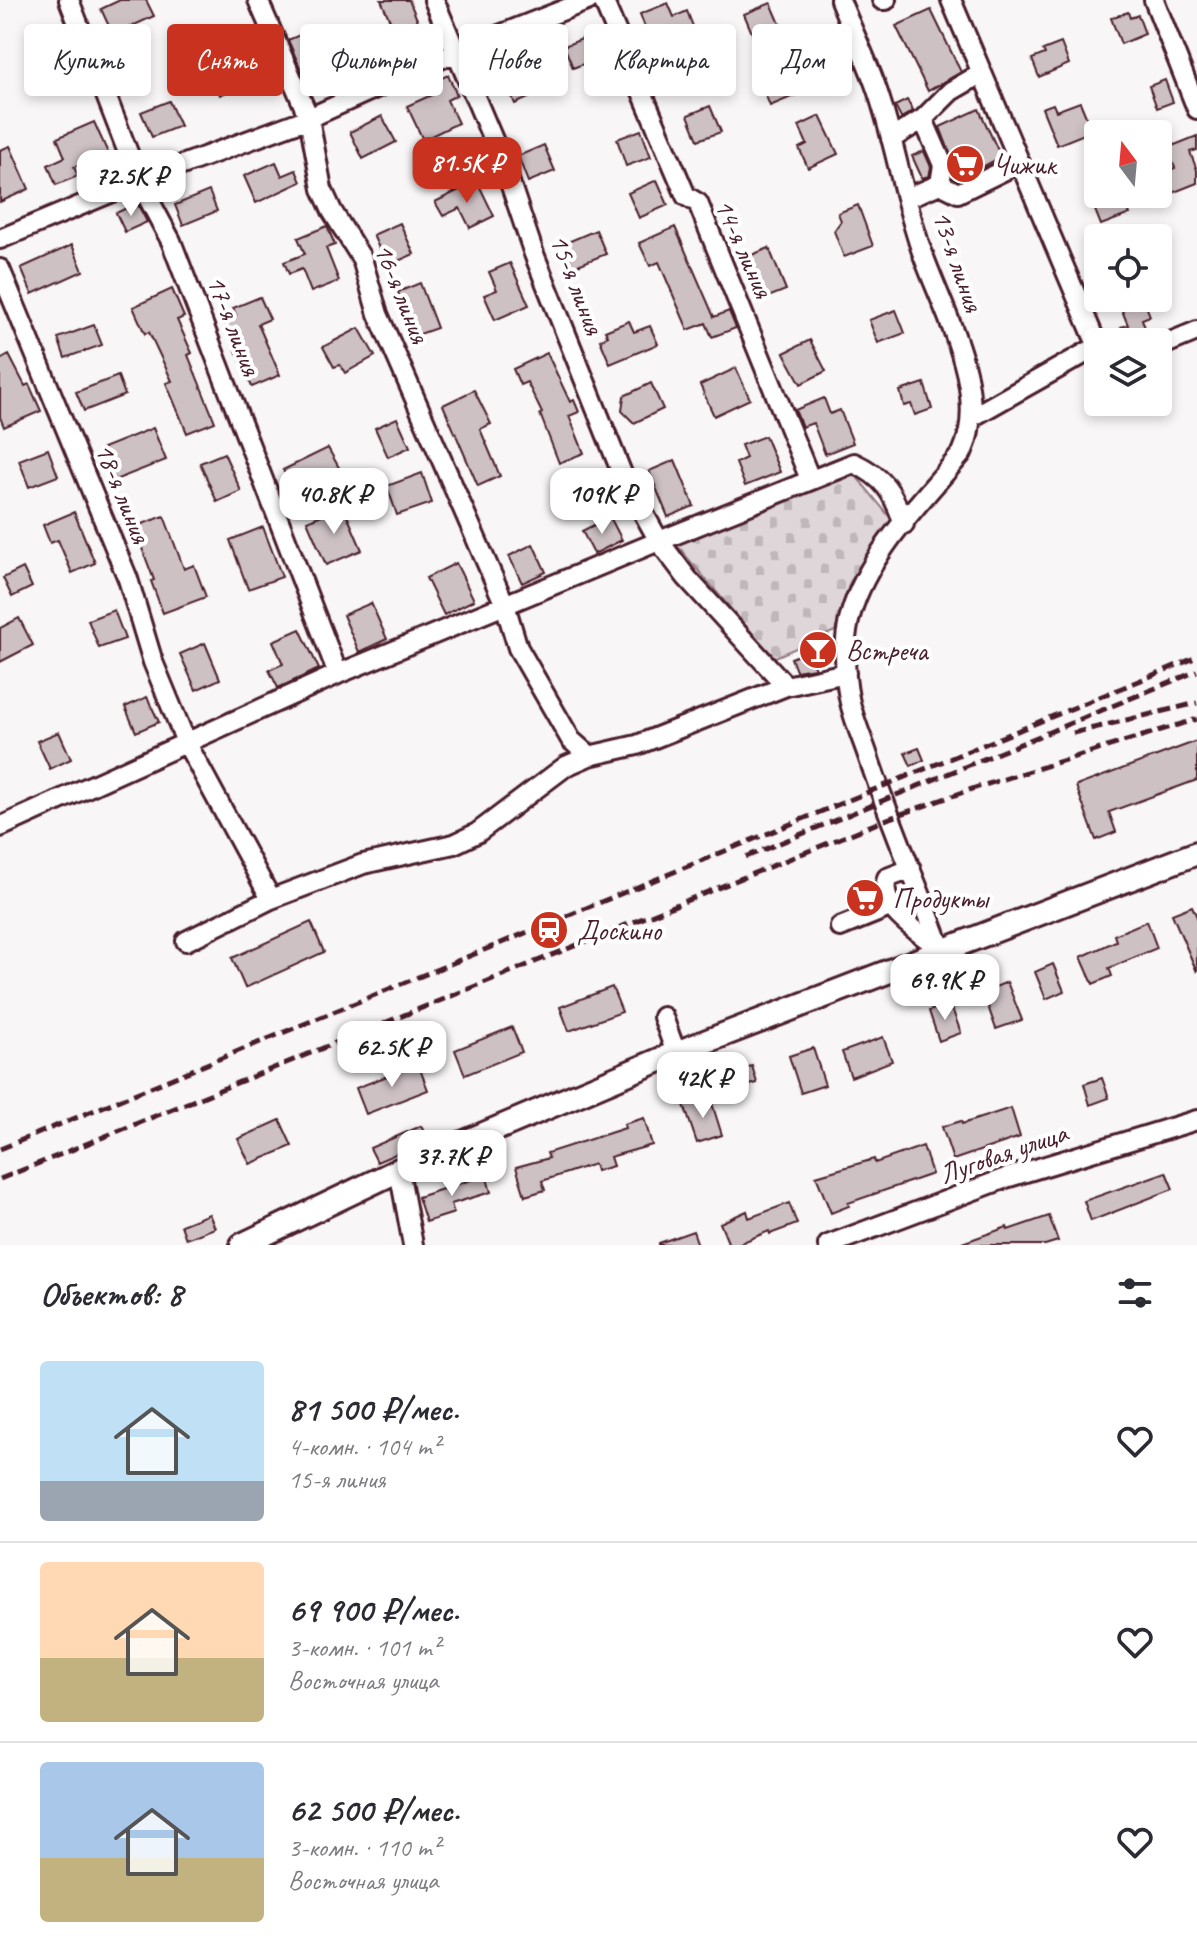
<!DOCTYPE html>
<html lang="ru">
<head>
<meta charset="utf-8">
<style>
  body { margin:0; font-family:Caveat,sans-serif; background:#f7f7f7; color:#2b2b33; height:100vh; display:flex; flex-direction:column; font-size:30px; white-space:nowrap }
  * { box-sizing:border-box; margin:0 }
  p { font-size:26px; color:#7c7c81 }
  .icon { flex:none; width:44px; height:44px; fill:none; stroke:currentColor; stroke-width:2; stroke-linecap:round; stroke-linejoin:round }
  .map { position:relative; height:1245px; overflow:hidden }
  .drawer { display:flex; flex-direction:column; background:#fff; flex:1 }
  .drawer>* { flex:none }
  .guide { position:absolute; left:24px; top:24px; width:1150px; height:72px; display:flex; gap:16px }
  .needle { width:52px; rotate:344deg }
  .tools { position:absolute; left:1084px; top:120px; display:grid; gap:16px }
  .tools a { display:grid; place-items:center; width:88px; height:88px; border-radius:8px; background:#fff; box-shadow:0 4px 12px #0003; font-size:40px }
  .price { position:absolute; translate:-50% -68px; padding:0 18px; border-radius:16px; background:#fff; color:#222; font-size:26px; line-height:52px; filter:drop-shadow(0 2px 4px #0008) }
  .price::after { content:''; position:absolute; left:50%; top:48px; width:24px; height:18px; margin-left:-12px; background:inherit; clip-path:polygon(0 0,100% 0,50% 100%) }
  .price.selected { background:#c8321e; color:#fff }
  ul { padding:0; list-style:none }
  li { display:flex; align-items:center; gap:24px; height:200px; padding:0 40px }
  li+li { border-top:2px solid #e1e1e2 }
  li span { display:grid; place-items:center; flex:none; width:224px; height:160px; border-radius:8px; color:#555 }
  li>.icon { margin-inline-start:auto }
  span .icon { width:96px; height:96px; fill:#fffc; stroke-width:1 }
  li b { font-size:34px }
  h2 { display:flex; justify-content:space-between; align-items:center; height:96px; padding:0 40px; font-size:34px }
  .pill { padding:0 28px; border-radius:8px; background:#fff; box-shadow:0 4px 12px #0003; font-size:28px; line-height:72px }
  .pill.selected { background:#c8321e; color:#fff }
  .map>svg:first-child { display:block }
  .cemetery { fill:url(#cemetery-stones); stroke:#947a82; stroke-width:2 }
  .building { fill:#cdc1c4; stroke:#4a1f2b; stroke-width:2 }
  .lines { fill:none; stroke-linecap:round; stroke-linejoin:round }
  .minor-casing { stroke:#4a1f2b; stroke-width:24 }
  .major-casing { stroke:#4a1f2b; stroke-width:28 }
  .minor { stroke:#fff; stroke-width:18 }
  .major { stroke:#fff; stroke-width:22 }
  .rail { stroke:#4a1f2b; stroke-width:5; stroke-dasharray:12 6; stroke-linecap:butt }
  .labels { text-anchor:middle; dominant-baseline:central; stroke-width:8; stroke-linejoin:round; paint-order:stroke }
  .poi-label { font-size:28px; fill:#4a1f2b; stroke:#fff; text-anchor:start }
  .street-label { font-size:28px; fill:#4a1f2b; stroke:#fff }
</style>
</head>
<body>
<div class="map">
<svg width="1197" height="1245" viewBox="0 0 1197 1245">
  <defs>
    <pattern id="cemetery-stones" width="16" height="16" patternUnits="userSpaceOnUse" patternTransform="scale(2)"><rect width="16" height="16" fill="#ded6d9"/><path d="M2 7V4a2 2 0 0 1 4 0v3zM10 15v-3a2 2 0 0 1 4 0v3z" fill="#c0b7ba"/></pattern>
  </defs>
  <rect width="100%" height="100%" fill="#f8f6f7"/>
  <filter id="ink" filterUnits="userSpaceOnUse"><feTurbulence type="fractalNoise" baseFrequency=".0125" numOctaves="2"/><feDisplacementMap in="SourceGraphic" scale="16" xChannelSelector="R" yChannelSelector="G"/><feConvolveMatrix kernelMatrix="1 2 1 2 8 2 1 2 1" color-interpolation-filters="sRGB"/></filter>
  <g filter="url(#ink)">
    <path class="cemetery" d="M852,471L893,521L850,582L835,631L773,658L674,542Z"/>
    <path class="building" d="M120,0H146L154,16L113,35L101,9Z
      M381,0H409L421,29L398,39Z
      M668,3L674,17L687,11L694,29L652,46L640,14Z
      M771,3L781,26L754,38L744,14Z
      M931,10L961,72L928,91L896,26Z
      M1128,12L1130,18L1138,15L1145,34L1121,44L1111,18Z
      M321,26L330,47L325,62L302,72L288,40Z
      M55,28L67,55L40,66L29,40Z
      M602,31L619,73L599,81L591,61L573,68L564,46Z
      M1061,43L1069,64L1039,77L1032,59L1045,54L1043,50Z
      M790,52L806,91L770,106L754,66Z
      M238,58L248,83L220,95L210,70Z
      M538,64L549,89L515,104L504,78Z
      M448,75L457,95L447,100L458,123L423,140L407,106L436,93L431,83Z
      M1165,80L1173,102L1157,108L1149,86Z
      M907,100L913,111L901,118L895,106Z
      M169,101L180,126L152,137L141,112Z
      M1080,102L1092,131L1057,145L1042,108L1053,104L1056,111Z
      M710,106L721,132L698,140L688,115Z
      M979,109L1001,157L960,179L940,127Z
      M382,116L396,142L363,159L350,132Z
      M820,116L838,154L808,168L799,148L807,144L799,126Z
      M94,122L108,153L74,167L78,176L56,185L48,165L65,157L57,138Z
      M641,130L651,157L626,166L617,139Z
      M1197,136V150L1190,152L1197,170V183L1167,195L1159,174L1175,168L1167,148Z
      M544,145L555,171L528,182L518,156Z
      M10,146L29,189L0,202V150Z
      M924,151L931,167L929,176L922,178L912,156Z
      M276,162L282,176L296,170L301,182L256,203L244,176Z
      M657,180L668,205L639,218L628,193Z
      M477,181L494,216L470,228L460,208L443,216L435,202Z
      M209,191L217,211L183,225L175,205Z
      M1122,194L1130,214L1101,225L1093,205Z
      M137,203L147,222L125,232L116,213Z
      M858,205L873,246L844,257L834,231L841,221L838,213Z
      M400,223L414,254L387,266L373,235Z
      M327,226L335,245L326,248L339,281L311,292L302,269L289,274L284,262L305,254L298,238Z
      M675,227L714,317L729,311L736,328L712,337L706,323L688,330L659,262L650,266L639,243Z
      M596,230L606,254L573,267L563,244Z
      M72,245L83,271L32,294L21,268Z
      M769,248L786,290L758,301L753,288L749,256Z
      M510,263L529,305L495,320L484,295L497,290L489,272Z
      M420,283L437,328L414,336L398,292Z
      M172,289L184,317L177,320L192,353L188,355L215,422L187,433L166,383L172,381L149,332L145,334L133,307Z
      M260,297L270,319L258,324L280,375L252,387L223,321L236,315L233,308Z
      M1117,298H1143L1150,316L1142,319L1146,331L1125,339L1121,327L1128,325Z
      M896,310L905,333L878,343L869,320Z
      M629,321L634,332L650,326L658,344L610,364L600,340L608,336L605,331Z
      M94,325L102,345L65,358L58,338Z
      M359,328L375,356L345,373L340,365L334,367L323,347Z
      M810,340L826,371L801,384L784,353Z
      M547,353L570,402L574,400L579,412L569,416L584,453L559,463L540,414L542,413L527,382L520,385L513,369Z
      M9,355L25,386L29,384L41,411L4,427L0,417V360Z
      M736,368L750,399L714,416L700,385Z
      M118,376L125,395L84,411L76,392Z
      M651,383L663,409L634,423L622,411L624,396Z
      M924,383L932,409L915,415L911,404L904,406L900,391Z
      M474,390L491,424L480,429L500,476L478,486L443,405Z
      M824,398L830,414L840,410L853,443L825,454L813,423L802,427L795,410Z
      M397,418L410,447L388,457L375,428Z
      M153,428L166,460L115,480L103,448Z
      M765,436L780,472L745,486L736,463L746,458L741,445Z
      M328,448L342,473L296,494L283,470Z
      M48,449L58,476L29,487L19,460Z
      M224,453L241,491L217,502L200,463Z
      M675,460L694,506L668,517L649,471Z
      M422,473L432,503L397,515L387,486Z
      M343,506L362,550L326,565L307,521Z
      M74,512L95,563L72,573L58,540L50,543L43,525Z
      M164,516L184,569L194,565L206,597L163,613L151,581L154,580L134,527Z
      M610,517L622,540L594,554L582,531Z
      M263,527L282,577L248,589L230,540Z
      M533,544L546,572L522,583L509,556Z
      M456,563L474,600L444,615L426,578Z
      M23,568L32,587L12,597L3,578Z
      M371,603L387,639L359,652L343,615Z
      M114,610L125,639L99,648L88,620Z
      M19,618L33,645L0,662V628Z
      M300,629L319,669L278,688L269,670L283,664L273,641Z
      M823,640L829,653L812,659L806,646Z
      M205,643L220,679L196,690L180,654Z
      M808,651L815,668L796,671L791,658Z
      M147,697L159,722L136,732L125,707Z
      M59,732L71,759L50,769L37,741Z
      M1197,741V780L1109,812L1116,832L1096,840L1076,786Z
      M919,748L924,760L911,766L905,753Z
      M872,882L876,900L856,908L850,892Z
      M1192,906L1197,917V972L1172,914Z
      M1147,921L1157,948L1109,968L1112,976L1093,984L1081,957L1116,941L1114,935Z
      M311,922L324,952L245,988L232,958Z
      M1053,964L1064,991L1046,999L1035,972Z
      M1007,982L1022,1020L996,1029L983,992Z
      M612,987L622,1012L569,1031L560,1007Z
      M950,1003L961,1033L939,1041L929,1011Z
      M512,1027L522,1052L465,1075L455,1050Z
      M883,1037L892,1061L851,1077L842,1052Z
      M813,1048L825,1085L801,1093L789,1056Z
      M418,1064L428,1090L366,1114L356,1088Z
      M752,1066L757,1083L736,1089L731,1072Z
      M1102,1078L1109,1098L1090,1105L1084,1084Z
      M710,1097L722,1135L697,1143L684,1105Z
      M1011,1108L1020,1137L953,1160L942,1127L961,1121L962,1124Z
      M644,1118L652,1145L610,1157L613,1166L596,1171L594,1164L542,1181L545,1190L525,1196L516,1167L549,1158L547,1153L625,1128L624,1124Z
      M280,1120L292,1146L250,1164L238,1139Z
      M421,1126L428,1140L377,1162L370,1148Z
      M923,1146L932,1174L848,1203L849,1206L831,1213L816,1176L874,1159L875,1163Z
      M1166,1172L1173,1189L1091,1221L1084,1201Z
      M486,1175L491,1192L451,1204L454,1213L426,1222L418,1197Z
      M789,1203L797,1224L770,1234L769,1231L736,1245H729L720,1223L747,1211L749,1218Z
      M209,1214L215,1228L186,1239L181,1225Z
      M1049,1216L1058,1241L1045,1245H962V1243L1007,1227L1008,1230Z
      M693,1231L698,1245H659V1243Z"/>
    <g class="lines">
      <g class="minor-casing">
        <path id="minor" d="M69,0L139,181L171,241L338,674
          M258,0L309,118L322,189L332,211L362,259L378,314L505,605L518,648L571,740L589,756
          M434,0L505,168L534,254L623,476L659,541L687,578L786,686
          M603,0L686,196L698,203L810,479
          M840,0C852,30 867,60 877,90C895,142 903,197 921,249C941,308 991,391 962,453C922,501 869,552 851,613C843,639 844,672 849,698C853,718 862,738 868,756C890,822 918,886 942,951
          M882,0H886
          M951,0L1098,347
          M1154,0L1197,109
          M923,119L943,165L940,184
          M891,139L923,119L951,91L982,73
          M907,198L940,184L958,193L1007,169L1017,156
          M0,239L139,181L309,118L456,52L589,0
          M0,269L128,579L153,662L186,742L271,899
          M1158,347L1197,331
          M972,417L1098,346
          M0,827L338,674L659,541L854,463C884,477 893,492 904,524
          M911,869L887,878C877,910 919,931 940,949
          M840,927L890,907
          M186,941L271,899L363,864L454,844L477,833L566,766L589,756L637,745L786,686L846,673
          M663,1017L676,1053
          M399,1170L413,1245
          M828,1245L1006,1178L1197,1120"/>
      </g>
      <g class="major-casing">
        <path id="major" d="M242,1245L399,1170L676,1053L1197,853"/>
      </g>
      <use href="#minor" class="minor"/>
      <use href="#major" class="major"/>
      <path class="rail" d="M1073,733L1197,703
        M746,857L1197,671
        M0,1149L1197,657
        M0,1179L890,818L975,788L1197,719"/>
    </g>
  </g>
  <defs>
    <g id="supermarket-disc" transform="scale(2)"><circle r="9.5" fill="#c8321e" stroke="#fff"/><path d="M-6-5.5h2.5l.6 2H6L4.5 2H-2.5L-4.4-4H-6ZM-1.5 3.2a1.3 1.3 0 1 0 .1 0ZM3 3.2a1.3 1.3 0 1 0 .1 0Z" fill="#fff"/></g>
    <g id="bar-disc" transform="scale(2)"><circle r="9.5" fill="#c8321e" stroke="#fff"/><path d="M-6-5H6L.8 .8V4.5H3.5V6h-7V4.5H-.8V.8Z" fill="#fff"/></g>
    <g id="station-disc" transform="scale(2)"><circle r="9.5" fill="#c8321e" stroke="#fff"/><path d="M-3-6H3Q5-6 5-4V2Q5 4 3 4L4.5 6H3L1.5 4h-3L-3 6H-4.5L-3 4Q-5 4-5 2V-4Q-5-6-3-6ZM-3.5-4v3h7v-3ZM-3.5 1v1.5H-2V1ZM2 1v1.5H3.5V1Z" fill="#fff"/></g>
  </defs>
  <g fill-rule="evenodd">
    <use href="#supermarket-disc" x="965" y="164"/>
    <use href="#bar-disc" x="818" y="650"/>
    <use href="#supermarket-disc" x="865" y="898"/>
    <use href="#station-disc" x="549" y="930"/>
  </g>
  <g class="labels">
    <g class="poi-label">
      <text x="993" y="164">Чижик</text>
      <text x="846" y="650">Встреча</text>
      <text x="893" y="898">Продукты</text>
      <text x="577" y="930">Доскино</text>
    </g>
    <g class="street-label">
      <text transform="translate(744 248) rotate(66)">14-я линия</text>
      <text transform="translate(958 261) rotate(71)">13-я линия</text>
      <text transform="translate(577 284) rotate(69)">15-я линия</text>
      <text transform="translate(402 293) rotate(68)">16-я линия</text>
      <text transform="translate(234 325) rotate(69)">17-я линия</text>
      <text transform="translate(123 493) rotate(68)">18-я линия</text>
      <text transform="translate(1003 1153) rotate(-19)">Луговая улица</text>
    </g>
  </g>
</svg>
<div class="tools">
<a><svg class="needle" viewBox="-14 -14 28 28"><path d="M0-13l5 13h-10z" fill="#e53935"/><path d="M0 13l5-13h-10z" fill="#7c7c81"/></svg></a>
<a><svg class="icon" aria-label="locate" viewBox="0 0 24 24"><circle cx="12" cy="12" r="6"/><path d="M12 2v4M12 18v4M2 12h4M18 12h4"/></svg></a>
<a><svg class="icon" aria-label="layers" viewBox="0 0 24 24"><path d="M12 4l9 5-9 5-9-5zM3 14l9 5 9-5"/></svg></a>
</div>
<b class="price selected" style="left:467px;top:205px">81.5K ₽</b>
<b class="price" style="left:131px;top:218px">72.5K ₽</b>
<b class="price" style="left:334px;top:536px">40.8K ₽</b>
<b class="price" style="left:602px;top:536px">109K ₽</b>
<b class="price" style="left:945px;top:1022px">69.9K ₽</b>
<b class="price" style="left:392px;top:1089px">62.5K ₽</b>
<b class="price" style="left:703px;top:1120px">42K ₽</b>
<b class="price" style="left:452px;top:1198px">37.7K ₽</b>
<div class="guide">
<a class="pill">Купить</a>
<a class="pill selected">Снять</a>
<a class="pill">Фильтры</a>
<a class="pill">Новое</a>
<a class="pill">Квартира</a>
<a class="pill">Дом</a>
</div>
</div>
<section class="drawer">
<h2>Объектов: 8<svg class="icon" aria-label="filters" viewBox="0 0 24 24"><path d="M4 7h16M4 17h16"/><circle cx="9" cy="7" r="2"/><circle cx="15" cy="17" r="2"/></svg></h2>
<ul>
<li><span style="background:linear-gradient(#bfe0f5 75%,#9aa5b1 0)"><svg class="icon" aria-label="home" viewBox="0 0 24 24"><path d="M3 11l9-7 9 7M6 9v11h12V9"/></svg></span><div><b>81 500 ₽/мес.</b><p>4-комн. · 104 m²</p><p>15-я линия</p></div><svg class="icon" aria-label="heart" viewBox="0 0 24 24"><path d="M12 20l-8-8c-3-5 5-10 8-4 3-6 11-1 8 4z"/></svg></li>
<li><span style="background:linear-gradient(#ffd9b3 60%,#c2b280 0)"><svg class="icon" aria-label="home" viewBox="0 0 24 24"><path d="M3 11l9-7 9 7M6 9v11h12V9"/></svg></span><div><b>69 900 ₽/мес.</b><p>3-комн. · 101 m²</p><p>Восточная улица</p></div><svg class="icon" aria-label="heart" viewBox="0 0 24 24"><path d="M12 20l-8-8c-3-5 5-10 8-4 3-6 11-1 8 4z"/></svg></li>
<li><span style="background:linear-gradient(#a9c7e8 60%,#c2b280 0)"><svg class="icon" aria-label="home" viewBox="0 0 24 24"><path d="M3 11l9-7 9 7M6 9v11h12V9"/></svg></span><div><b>62 500 ₽/мес.</b><p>3-комн. · 110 m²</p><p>Восточная улица</p></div><svg class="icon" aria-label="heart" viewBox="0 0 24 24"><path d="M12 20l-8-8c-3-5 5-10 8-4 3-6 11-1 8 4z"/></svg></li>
</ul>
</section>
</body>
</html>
